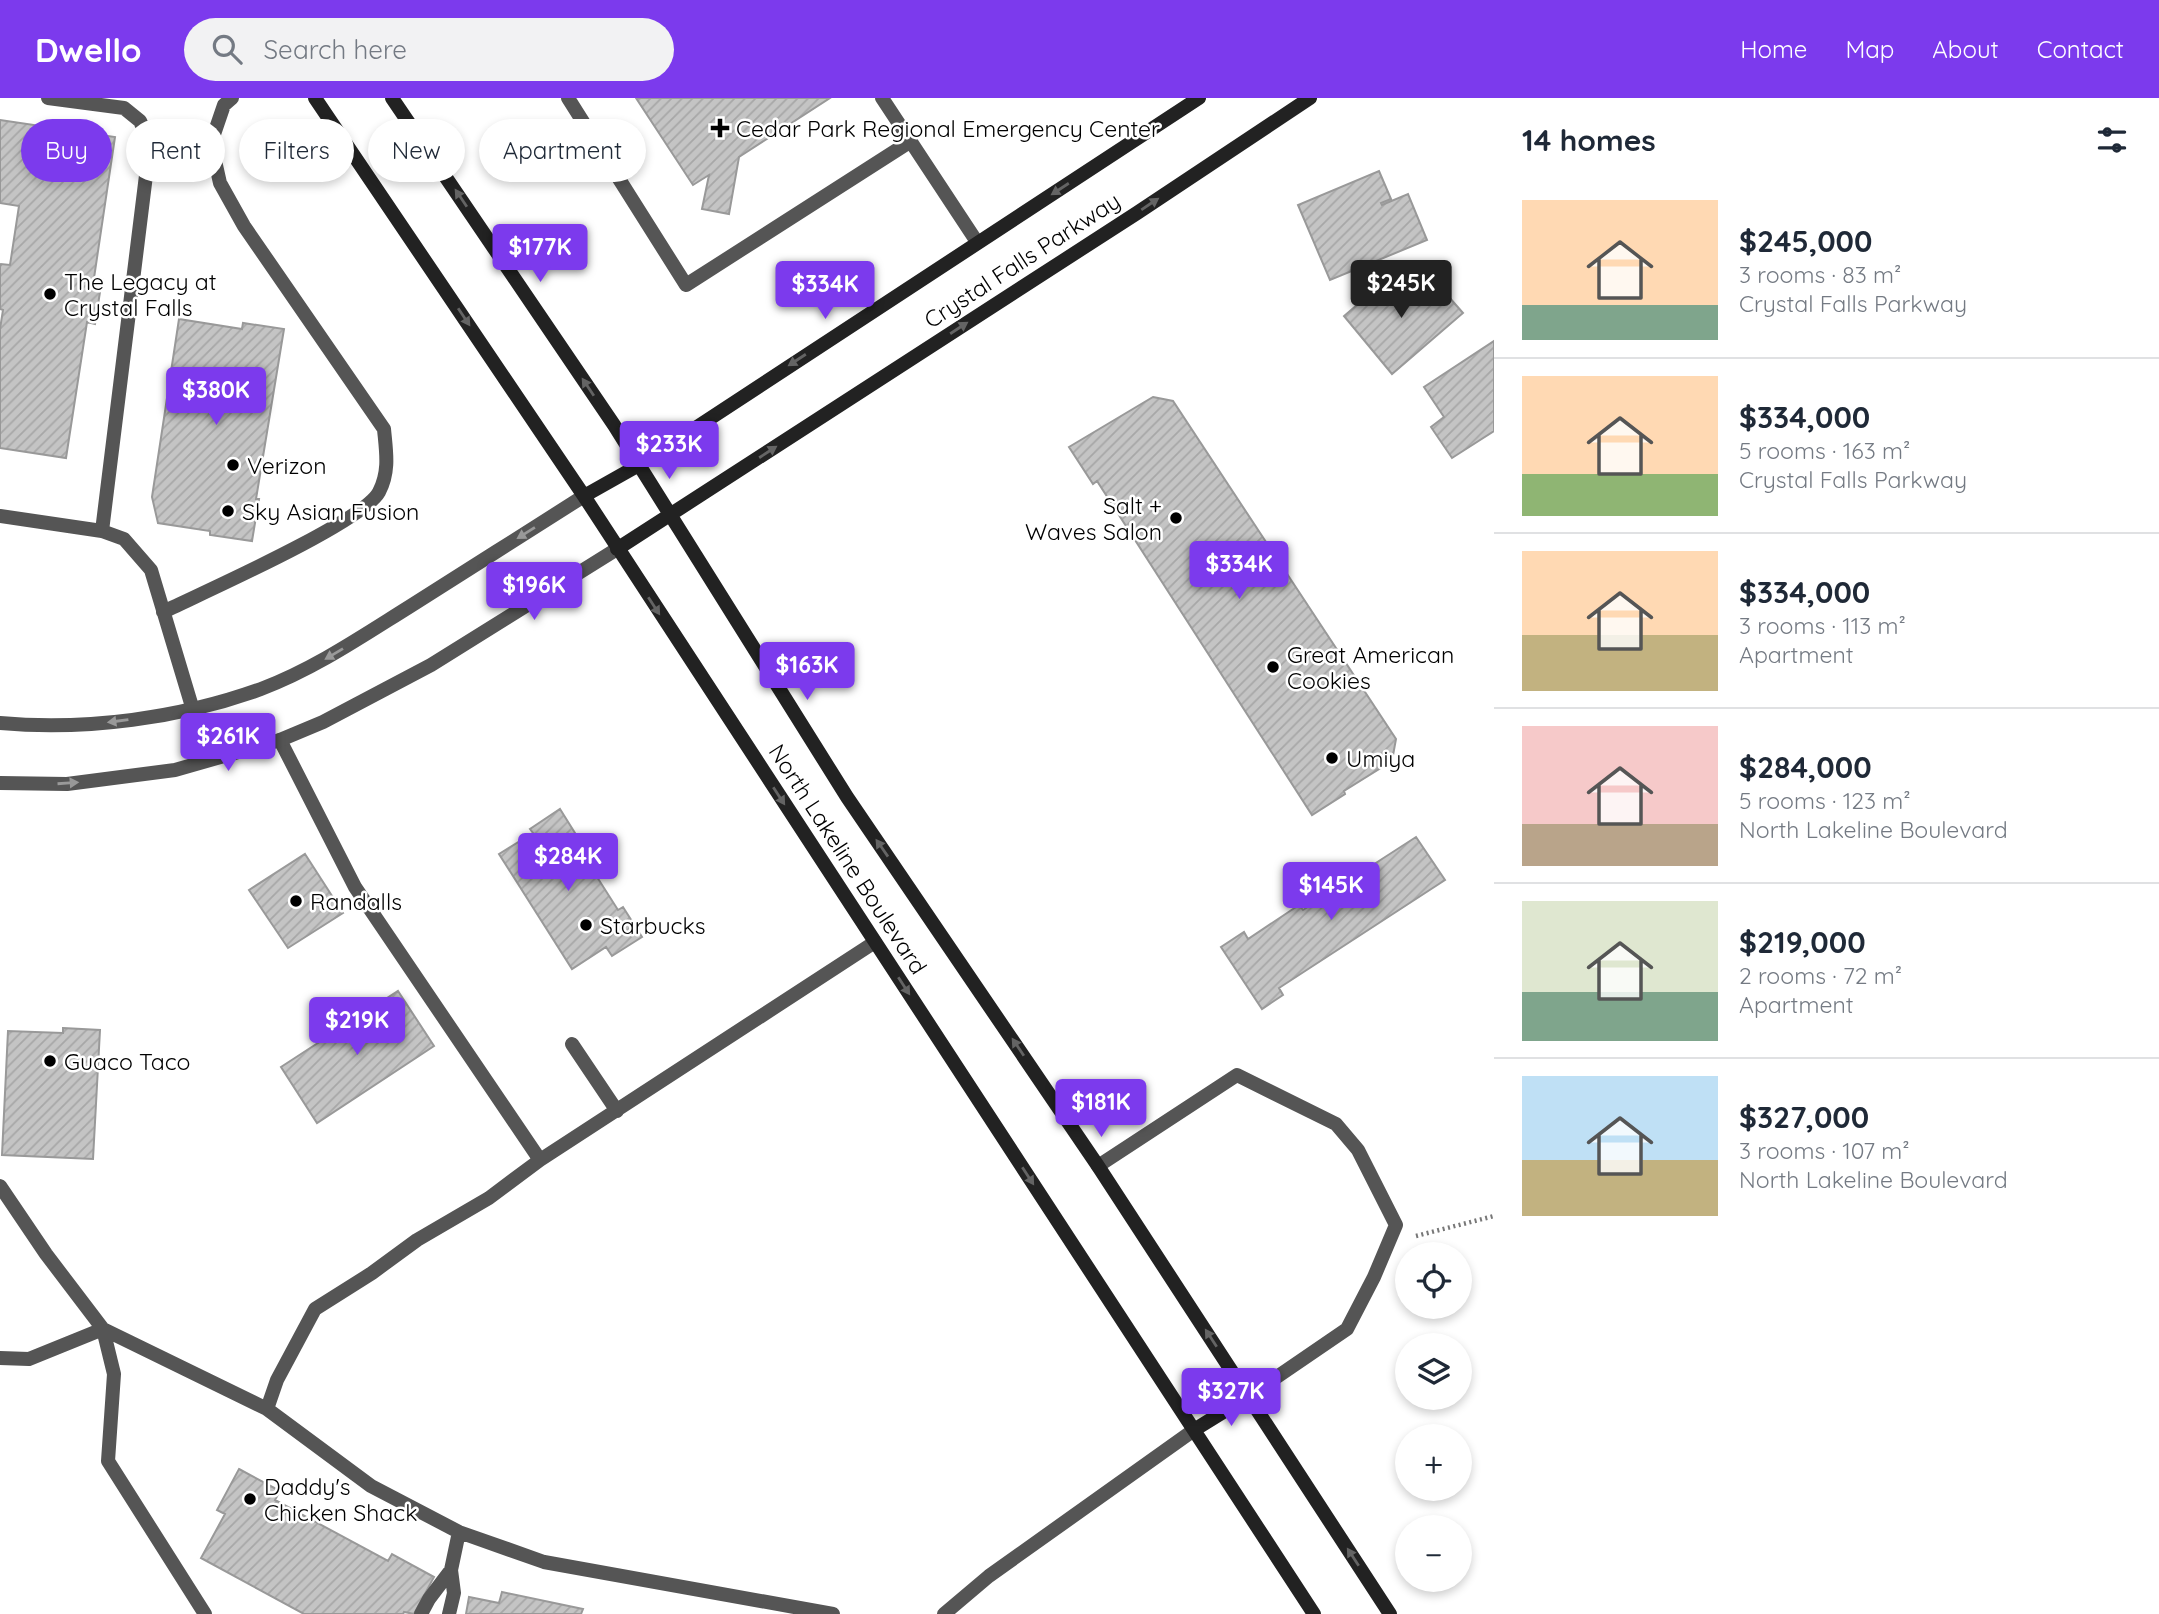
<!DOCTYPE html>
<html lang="en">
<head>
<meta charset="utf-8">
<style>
  body { margin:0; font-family:Quicksand,sans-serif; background:#f2f2f3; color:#1f2937; height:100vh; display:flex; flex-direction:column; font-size:26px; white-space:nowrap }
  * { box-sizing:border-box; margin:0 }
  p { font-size:23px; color:#747a83 }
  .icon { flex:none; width:38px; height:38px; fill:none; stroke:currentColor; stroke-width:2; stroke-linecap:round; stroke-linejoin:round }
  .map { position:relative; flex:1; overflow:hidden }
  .drawer { display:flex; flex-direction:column; background:#fff; width:665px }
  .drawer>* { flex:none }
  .guide { position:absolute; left:21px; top:21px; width:665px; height:63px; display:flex; gap:14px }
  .tools { position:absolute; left:1395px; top:1144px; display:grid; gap:14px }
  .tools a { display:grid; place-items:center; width:77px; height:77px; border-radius:50%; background:#fff; box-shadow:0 4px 10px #0003; font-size:35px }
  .price { position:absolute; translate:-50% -60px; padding:0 16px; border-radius:7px; background:#7c3aed; color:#fff; font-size:23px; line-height:46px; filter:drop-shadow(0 2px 4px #0008) }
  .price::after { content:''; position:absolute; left:50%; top:42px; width:21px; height:16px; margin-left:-10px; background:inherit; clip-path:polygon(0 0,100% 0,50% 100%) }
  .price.current { background:#222; color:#fff }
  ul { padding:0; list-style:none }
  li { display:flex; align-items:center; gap:21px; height:175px; padding:0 28px }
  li+li { border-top:2px solid #e0e1e3 }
  li span { display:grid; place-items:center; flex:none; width:196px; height:140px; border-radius:0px; color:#555 }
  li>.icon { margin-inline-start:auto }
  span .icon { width:84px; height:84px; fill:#fffc; stroke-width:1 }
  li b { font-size:30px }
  h2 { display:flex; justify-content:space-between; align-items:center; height:84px; padding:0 28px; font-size:30px }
  .tag { padding:0 24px; border-radius:32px; background:#fff; box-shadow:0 4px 10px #0003; font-size:24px; line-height:63px }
  .tag.current { background:#7c3aed; color:#fff }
  header { display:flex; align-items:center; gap:42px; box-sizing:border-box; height:98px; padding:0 35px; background:#7c3aed; color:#fff }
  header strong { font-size:33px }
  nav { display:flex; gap:38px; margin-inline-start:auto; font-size:24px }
  .search { width:490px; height:63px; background:#f2f2f3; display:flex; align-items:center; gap:18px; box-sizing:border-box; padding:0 24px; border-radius:38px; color:#747a83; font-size:26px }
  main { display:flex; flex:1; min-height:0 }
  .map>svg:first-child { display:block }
  .building { fill:url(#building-hatch); stroke:#999; stroke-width:2 }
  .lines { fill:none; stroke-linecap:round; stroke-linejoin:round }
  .path { stroke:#777; stroke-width:4.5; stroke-dasharray:2 3.5; stroke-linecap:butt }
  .service { stroke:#555; stroke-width:14 }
  .tertiary { stroke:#555; stroke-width:14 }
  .secondary { stroke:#222; stroke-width:14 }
  .oneway { fill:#646464 }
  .oneway2 { fill:#999 }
  .poi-dot { fill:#000; stroke:#fff; stroke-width:2.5 }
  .labels { text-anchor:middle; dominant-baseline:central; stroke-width:5; stroke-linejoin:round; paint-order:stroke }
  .poi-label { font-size:23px; fill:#000; stroke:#fff; text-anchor:start }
  .street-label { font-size:23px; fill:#000; stroke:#fff }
</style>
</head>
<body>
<header>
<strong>Dwello</strong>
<div class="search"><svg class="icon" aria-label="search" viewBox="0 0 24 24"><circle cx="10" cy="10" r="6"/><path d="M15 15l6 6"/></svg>Search here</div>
<nav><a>Home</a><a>Map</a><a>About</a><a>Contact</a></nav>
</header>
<main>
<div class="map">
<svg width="1494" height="1516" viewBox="0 0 1494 1516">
  <defs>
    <pattern id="building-hatch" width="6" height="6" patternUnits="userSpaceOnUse" patternTransform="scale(1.75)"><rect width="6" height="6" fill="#c4c4c4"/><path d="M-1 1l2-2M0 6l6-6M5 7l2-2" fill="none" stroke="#a7a7a7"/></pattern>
  </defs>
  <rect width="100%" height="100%" fill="#fff"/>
  <path class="building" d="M636,0H830L739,59L729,116L702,111L709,77L693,87Z
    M0,22L115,39L94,180L102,181L95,226L87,224L66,360L0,350V231L3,212L0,211V169L1,166L10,167L19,108L0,105Z
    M1379,73L1391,101L1381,105L1382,107L1408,96L1427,142L1330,182L1298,107Z
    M1399,171L1412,187L1410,189L1419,200L1414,204L1419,208L1441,190L1463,215L1392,276L1344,218Z
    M179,221L242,231L243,225L284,231L256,401H259L252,443L210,437V433L158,425L152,399Z
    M1494,243V333L1452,360L1431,329L1444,319L1424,289Z
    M1153,299L1173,303L1396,641L1392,663L1344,693L1345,696L1312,717L1097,383L1093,386L1069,349Z
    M560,711L580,743L576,746L618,812L623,809L642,839L612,858L606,849L572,871L499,756L533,735L530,731Z
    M1416,739L1445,782L1279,890L1283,897L1262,911L1221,849L1244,834L1248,841L1299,807L1303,812Z
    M305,756L343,815L288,850L249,792Z
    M398,893L434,948L317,1025L281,969Z
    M63,930L100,932L93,1061L2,1057L8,933L63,935Z
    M239,1371L280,1393L275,1402L388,1463L392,1456L434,1479L414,1516L404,1514L403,1516H304L201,1460L225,1416L217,1412Z
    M502,1494L583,1511L581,1516H466L469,1499L499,1505Z"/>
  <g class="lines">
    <path class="path" d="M1416,1138L1494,1118"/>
    <path class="service" d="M568,0L686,187L911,43
      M882,0L977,144
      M0,418L102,433L150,45L140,23L124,10L48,0
      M102,433L124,441L151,472L193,612
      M163,514C202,495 363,424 379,394C390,373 386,353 384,331L244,128L220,85L211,45L224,7L232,0
      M280,642L355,789L540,1062
      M572,946L617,1013
      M1098,1068L1237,977L1336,1026L1358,1052L1396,1127L1374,1179L1347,1231L1249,1298
      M0,1088L46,1156L103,1231L114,1276L108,1363L205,1516
      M0,1260L29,1261L103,1231L267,1311L371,1388L459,1434L544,1464L833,1516
      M267,1311L277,1282L315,1211L372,1175L417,1142L489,1100L540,1062L875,844
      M421,1516L429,1501L451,1472
      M449,1516L454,1495L451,1472L459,1434
      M944,1516L989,1478L1194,1332"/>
    <path class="tertiary" d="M0,625C85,633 181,620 261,591C314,571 361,539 409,509C467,472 526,435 584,398
      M0,685L67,686L175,672L280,642L323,624L431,567L617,451"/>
    <path class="secondary" d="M315,0L584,398L1314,1516
      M392,0L614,327L847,699L1098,1068L1390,1516
      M584,398L639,367L1199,0
      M617,451L1137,115L1310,0
      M1194,1332L1249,1298"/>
  </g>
  <defs><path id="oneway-solid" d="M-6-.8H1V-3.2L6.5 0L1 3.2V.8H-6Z" transform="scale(1.75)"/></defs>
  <g class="oneway">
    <use href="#oneway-solid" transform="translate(1060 91) rotate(147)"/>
    <use href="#oneway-solid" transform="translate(461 100) rotate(-124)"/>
    <use href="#oneway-solid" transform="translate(1150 106) rotate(-34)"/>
    <use href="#oneway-solid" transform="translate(464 219) rotate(56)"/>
    <use href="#oneway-solid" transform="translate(959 230) rotate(-33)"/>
    <use href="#oneway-solid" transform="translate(797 262) rotate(147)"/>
    <use href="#oneway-solid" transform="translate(588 289) rotate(-124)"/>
    <use href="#oneway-solid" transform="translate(768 354) rotate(-33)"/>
    <use href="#oneway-solid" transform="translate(654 508) rotate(57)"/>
    <use href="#oneway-solid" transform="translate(779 698) rotate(57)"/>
    <use href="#oneway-solid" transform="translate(882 750) rotate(-125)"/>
    <use href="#oneway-solid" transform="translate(904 888) rotate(57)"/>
    <use href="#oneway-solid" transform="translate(1018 949) rotate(-124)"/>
    <use href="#oneway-solid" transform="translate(1028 1078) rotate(57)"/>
    <use href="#oneway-solid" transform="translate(1211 1240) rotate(-123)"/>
    <use href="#oneway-solid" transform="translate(1353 1459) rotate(-123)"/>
  </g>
  <g class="oneway2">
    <use href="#oneway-solid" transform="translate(526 435) rotate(148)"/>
    <use href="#oneway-solid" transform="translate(334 556) rotate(149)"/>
    <use href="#oneway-solid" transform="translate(118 623) rotate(172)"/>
    <use href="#oneway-solid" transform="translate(68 685) rotate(-4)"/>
  </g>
  <g class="poi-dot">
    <path d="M716.5 19.5h7v7h7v7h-7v7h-7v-7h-7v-7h7z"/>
    <circle cx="50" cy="196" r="7"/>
    <circle cx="233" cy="367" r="7"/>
    <circle cx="228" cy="413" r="7"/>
    <circle cx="1176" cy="420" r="7"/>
    <circle cx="1273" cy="569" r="7"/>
    <circle cx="1332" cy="660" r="7"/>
    <circle cx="296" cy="803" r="7"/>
    <circle cx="586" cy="827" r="7"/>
    <circle cx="50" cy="963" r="7"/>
    <circle cx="250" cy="1401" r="7"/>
  </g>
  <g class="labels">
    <g class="poi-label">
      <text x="736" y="30">Cedar Park Regional Emergency Center</text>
      <text x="64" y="183">The Legacy at<tspan x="64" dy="26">Crystal Falls</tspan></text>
      <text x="247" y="367">Verizon</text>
      <text x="1162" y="407" text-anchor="end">Salt +<tspan x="1162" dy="26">Waves Salon</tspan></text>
      <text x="242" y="413">Sky Asian Fusion</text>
      <text x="1287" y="556">Great American<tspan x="1287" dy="26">Cookies</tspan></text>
      <text x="1346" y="660">Umiya</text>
      <text x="310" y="803">Randalls</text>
      <text x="600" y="827">Starbucks</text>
      <text x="64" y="963">Guaco Taco</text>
      <text x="264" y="1388">Daddy's<tspan x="264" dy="26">Chicken Shack</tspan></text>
    </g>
    <g class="street-label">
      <text transform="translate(1022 162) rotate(-33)">Crystal Falls Parkway</text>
      <text transform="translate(848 761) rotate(57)">North Lakeline Boulevard</text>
    </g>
  </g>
</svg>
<div class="tools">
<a><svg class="icon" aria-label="locate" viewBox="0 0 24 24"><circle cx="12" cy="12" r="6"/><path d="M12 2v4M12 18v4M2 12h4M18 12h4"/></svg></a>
<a><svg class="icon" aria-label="layers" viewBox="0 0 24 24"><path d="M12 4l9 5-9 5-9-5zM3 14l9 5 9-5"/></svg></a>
<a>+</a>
<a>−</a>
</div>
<b class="price" style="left:540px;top:186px">$177K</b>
<b class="price current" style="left:1401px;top:222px">$245K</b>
<b class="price" style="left:825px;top:223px">$334K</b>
<b class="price" style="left:216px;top:329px">$380K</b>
<b class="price" style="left:669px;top:383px">$233K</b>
<b class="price" style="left:1239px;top:503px">$334K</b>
<b class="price" style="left:534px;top:524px">$196K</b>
<b class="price" style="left:807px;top:604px">$163K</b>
<b class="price" style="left:228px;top:675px">$261K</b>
<b class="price" style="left:568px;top:795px">$284K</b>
<b class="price" style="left:1331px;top:824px">$145K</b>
<b class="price" style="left:357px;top:959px">$219K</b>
<b class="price" style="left:1101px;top:1041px">$181K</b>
<b class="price" style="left:1231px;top:1330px">$327K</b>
<div class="guide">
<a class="tag current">Buy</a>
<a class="tag">Rent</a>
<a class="tag">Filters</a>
<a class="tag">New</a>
<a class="tag">Apartment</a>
</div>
</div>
<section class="drawer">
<h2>14 homes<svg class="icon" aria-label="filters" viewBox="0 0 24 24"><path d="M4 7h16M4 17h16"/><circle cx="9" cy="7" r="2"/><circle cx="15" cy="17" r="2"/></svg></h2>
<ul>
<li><span style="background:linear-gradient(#ffd9b3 75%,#7fa58c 0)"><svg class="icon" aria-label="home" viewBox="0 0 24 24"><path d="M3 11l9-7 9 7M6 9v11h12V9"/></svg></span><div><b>$245,000</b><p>3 rooms · 83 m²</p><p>Crystal Falls Parkway</p></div></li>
<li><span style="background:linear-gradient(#ffd9b3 70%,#8fb573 0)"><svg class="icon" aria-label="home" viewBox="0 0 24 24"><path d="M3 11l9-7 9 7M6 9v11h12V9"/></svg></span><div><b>$334,000</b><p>5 rooms · 163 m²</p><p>Crystal Falls Parkway</p></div></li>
<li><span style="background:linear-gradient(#ffd9b3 60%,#c2b280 0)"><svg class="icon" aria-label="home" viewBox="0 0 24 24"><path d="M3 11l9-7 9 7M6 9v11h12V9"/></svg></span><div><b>$334,000</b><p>3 rooms · 113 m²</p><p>Apartment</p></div></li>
<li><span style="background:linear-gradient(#f6c9c9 70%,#b9a48a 0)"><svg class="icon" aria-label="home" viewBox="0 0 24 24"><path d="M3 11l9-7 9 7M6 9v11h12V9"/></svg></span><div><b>$284,000</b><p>5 rooms · 123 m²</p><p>North Lakeline Boulevard</p></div></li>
<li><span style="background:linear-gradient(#dfe7d0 65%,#7fa58c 0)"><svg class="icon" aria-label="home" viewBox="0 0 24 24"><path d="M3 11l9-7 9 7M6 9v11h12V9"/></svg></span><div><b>$219,000</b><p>2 rooms · 72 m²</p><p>Apartment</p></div></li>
<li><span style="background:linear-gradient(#bfe0f5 60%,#c2b280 0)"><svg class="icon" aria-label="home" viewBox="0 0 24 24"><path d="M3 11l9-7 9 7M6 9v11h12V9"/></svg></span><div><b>$327,000</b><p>3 rooms · 107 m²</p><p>North Lakeline Boulevard</p></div></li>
</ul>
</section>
</main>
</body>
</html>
